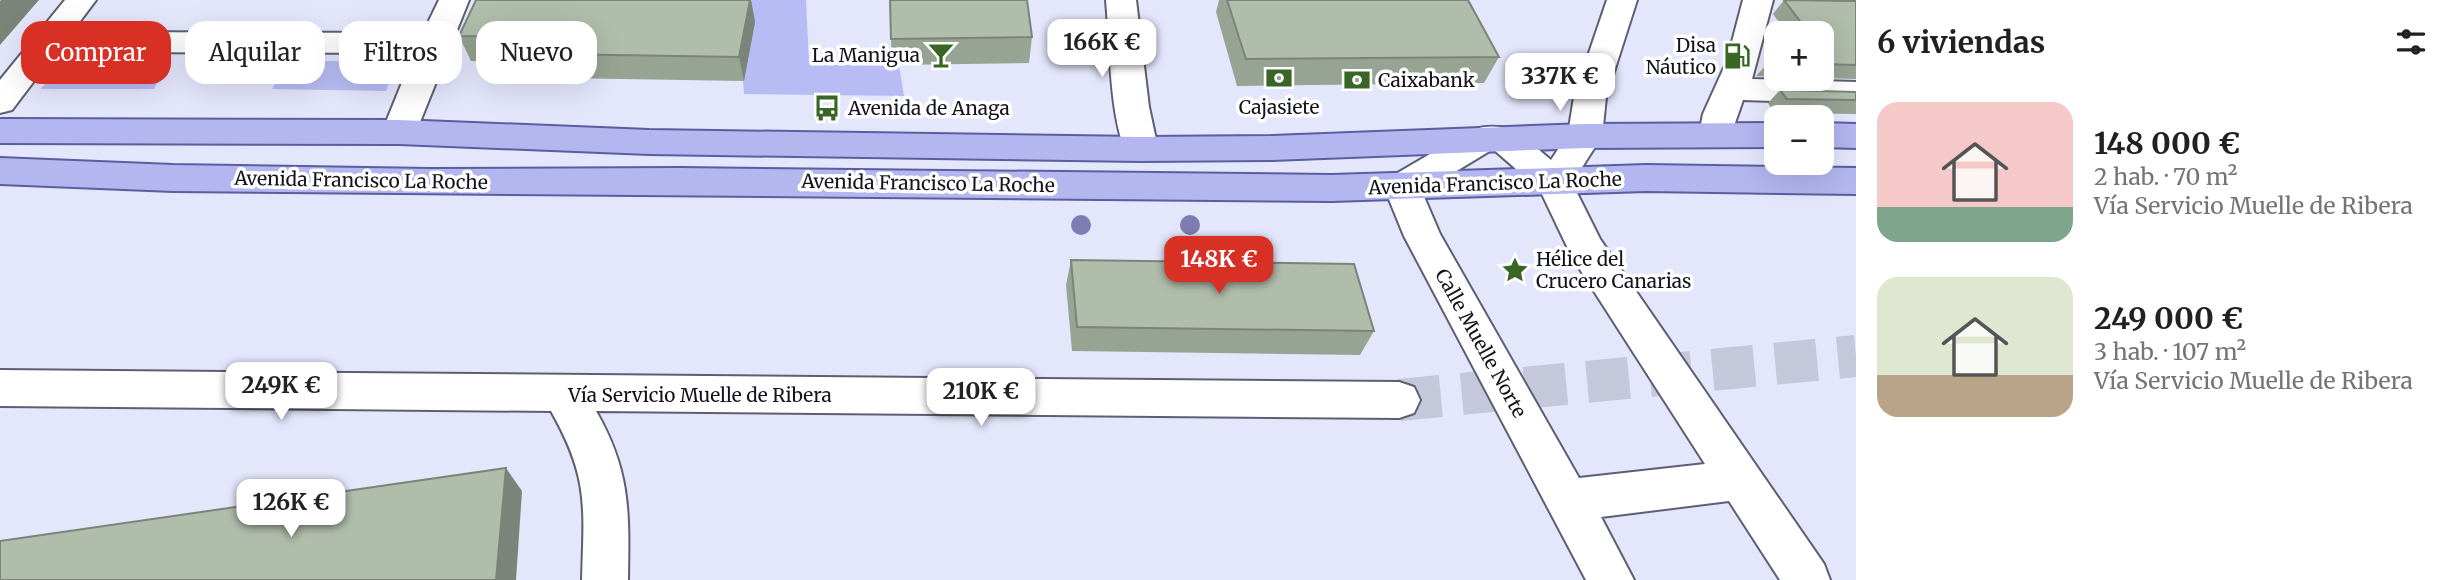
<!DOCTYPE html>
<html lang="es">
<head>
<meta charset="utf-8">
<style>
  body { margin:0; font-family:Merriweather,serif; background:#f6f6f6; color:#202124; height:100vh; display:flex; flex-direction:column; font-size:26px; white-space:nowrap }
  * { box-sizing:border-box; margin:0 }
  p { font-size:23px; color:#757577 }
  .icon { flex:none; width:38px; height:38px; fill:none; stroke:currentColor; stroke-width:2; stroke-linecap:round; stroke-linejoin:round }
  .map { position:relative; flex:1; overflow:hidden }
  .side { display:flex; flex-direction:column; background:#fff; width:595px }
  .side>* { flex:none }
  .guide { position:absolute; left:21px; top:21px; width:665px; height:63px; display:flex; gap:14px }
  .tools { position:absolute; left:1764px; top:21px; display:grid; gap:14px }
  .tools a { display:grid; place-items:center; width:70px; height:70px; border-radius:14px; background:#fff; box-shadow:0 7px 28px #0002; font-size:35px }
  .price { position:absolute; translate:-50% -60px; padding:0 16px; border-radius:14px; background:#fff; color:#222; font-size:23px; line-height:46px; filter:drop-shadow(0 2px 4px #0008) }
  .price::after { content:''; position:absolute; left:50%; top:42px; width:21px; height:16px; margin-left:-10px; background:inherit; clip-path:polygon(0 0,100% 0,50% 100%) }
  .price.active { background:#d93025; color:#fff }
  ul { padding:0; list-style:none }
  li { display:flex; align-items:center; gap:21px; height:175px; padding:0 21px }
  li span { display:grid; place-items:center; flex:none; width:196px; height:140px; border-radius:21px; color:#555 }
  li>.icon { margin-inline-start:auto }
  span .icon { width:84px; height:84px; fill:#fffc; stroke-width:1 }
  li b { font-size:30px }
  h2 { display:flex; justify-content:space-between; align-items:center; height:84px; padding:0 21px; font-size:30px }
  .tag { padding:0 24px; border-radius:21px; background:#fff; box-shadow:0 7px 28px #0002; font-size:24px; line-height:63px }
  .tag.active { background:#d93025; color:#fff }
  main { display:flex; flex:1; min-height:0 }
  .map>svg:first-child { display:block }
  .green { fill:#b7bdf4 }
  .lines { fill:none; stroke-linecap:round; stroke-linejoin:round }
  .minor-tunnel { stroke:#c5c7da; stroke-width:42; stroke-dasharray:42 21; stroke-linecap:butt }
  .minor-casing { stroke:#5d5f71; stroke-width:4 }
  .major-casing { stroke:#5a5e9e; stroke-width:4 }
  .minor { fill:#fff; fill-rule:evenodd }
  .major { fill:#b3b6ef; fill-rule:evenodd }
  .tree { fill:#7e7cb2 }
  .wall { fill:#97a393 }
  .shaded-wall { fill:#7b8478 }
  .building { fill:#b0bdab; stroke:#7b8478; stroke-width:2 }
  .labels { text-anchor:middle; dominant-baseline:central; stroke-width:7; stroke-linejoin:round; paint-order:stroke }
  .poi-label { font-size:19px; fill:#13141b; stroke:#fff; text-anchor:start }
  .street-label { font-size:19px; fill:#13141b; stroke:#fff }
</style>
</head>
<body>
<main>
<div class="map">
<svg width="1856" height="580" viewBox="0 0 1856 580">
  <rect width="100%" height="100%" fill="#e4e7fc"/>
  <path class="green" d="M573,0H806L809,62L899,65L904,96L744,94L743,80Z
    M169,60L154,89H40C76,52 121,61 169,60Z
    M290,60L375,62L390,70V80L386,91L272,89Z"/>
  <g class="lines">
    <path class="minor-tunnel" d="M1399,400L1856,356"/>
    <g class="minor-casing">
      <path id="minor" d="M65,0H96L72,32L423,33L439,0H469L416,132L411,140L399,144L387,140L382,132L414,53L56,52L12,110L0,113V80Z
        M1106,0H1136L1149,107L1158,149L1153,158L1141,161L1129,158C1109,123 1110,41 1106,0Z
        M1607,0H1637L1606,97L1602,136L1572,183L1600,239L1824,564L1830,580H1780L1729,501L1601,517L1634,580H1586L1404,236L1384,187L1389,178L1471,130C1509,119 1522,136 1551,160L1568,134L1574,97ZM1493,149L1540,190L1572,257L1705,464L1579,478L1440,234L1422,192Z
        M1743,0H1773L1752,79L1856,82V104L1743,100L1728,143L1716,146L1704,143L1699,134L1703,114L1727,61Z
        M0,370L1399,382L1414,387L1420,400L1414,413L1399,418L596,411C631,472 629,512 628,580H582C584,506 589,478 551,411L0,406Z"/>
    </g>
    <g class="major-casing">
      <path id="major" d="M0,119L399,120L649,130L1141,137L1272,136L1585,124L1776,123V147L1585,148L1272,160L1141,161L649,154L399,144L0,143Z
        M1822,123L1856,124V148L1822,147Z
        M0,158L173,165L431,169L680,168L1332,175L1646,165L1856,168V194L1646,191L1332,201L173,191L0,184Z"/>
    </g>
    <use href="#minor" class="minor"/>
    <use href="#major" class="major"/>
  </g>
  <g class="tree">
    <circle cx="1081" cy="225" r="10"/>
    <circle cx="1190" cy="225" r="10"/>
  </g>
  <path class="wall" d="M476,0H751L755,22L744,81L560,78L554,62L471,61L459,36Z
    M1219,0H1468L1499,57L1484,83L1237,86L1216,12Z
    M1784,0L1856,1V79L1822,78V33H1776V51L1764,49L1767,39L1778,25H1781L1773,14Z
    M1032,37L1029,63L892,65L891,39Z
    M1768,63H1776V77L1756,76Z
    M1780,90L1856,92V114L1774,113L1768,103Z
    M1071,260L1374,331L1360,355L1072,351L1066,285Z"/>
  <path class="shaded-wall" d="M1,0H39L0,45V1Z
    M750,0H751L755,22L744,81L739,57Z
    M506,468L522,491L516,580H496Z"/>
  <path class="building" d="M476,0H750L739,57L551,54L557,37L459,36Z
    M890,0H1027L1032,37L891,39Z
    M1227,0H1468L1499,57L1246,59Z
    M1784,0L1856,1V65L1822,64V33H1776V35L1778,25H1803Z
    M1780,90L1856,92V100L1787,99Z
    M1071,260L1354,264L1374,331L1077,327Z
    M506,468L496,580H0V541Z"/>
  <defs>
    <g id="bar-bare" transform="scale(2.1)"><path d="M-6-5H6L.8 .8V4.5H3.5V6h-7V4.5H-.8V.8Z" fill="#396625" stroke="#fff" stroke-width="2.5" paint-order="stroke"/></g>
    <g id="fuel-bare" transform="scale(2.1)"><path d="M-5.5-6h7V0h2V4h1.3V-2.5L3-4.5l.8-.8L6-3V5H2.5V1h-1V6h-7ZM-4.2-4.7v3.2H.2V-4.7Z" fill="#396625" stroke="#fff" stroke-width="2.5" paint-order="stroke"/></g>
    <g id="bank-bare" transform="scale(2.1)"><path d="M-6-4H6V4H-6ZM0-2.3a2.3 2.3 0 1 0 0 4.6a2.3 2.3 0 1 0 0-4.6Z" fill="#396625" stroke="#fff" stroke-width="2.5" paint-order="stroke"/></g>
    <g id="bus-bare" transform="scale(2.1)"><path d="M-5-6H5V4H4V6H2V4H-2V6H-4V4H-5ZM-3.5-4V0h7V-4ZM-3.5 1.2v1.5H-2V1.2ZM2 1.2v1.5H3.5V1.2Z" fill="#396625" stroke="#fff" stroke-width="2.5" paint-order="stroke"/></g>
    <g id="sight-bare" transform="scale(2.1)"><path d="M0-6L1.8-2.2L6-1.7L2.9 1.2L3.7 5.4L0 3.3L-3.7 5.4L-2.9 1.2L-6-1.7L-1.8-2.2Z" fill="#396625" stroke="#fff" stroke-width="2.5" paint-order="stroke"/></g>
  </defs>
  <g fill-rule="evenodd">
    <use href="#bar-bare" x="941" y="55"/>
    <use href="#fuel-bare" x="1737" y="56"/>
    <use href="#bank-bare" x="1279" y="78"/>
    <use href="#bank-bare" x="1357" y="80"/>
    <use href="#bus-bare" x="827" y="108"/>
    <use href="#sight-bare" x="1515" y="270"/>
  </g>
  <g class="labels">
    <g class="poi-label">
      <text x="1716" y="45" text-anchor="end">Disa<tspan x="1716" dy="22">Náutico</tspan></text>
      <text x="920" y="55" text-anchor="end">La Manigua</text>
      <text x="1378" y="80">Caixabank</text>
      <text x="1279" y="107" text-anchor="middle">Cajasiete</text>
      <text x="848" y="108">Avenida de Anaga</text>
      <text x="1536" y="259">Hélice del<tspan x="1536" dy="22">Crucero Canarias</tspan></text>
    </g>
    <g class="street-label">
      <text transform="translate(361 180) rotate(1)">Avenida Francisco La Roche</text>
      <text transform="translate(928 183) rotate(1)">Avenida Francisco La Roche</text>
      <text transform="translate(1495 183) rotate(-2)">Avenida Francisco La Roche</text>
      <text transform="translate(1481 343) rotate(61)">Calle Muelle Norte</text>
      <text x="700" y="395">Vía Servicio Muelle de Ribera</text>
    </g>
  </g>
</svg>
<div class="tools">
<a>+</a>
<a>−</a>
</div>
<b class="price" style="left:1102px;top:79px">166K €</b>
<b class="price" style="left:1560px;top:113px">337K €</b>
<b class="price active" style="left:1219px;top:296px">148K €</b>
<b class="price" style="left:281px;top:422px">249K €</b>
<b class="price" style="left:981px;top:428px">210K €</b>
<b class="price" style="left:291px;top:539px">126K €</b>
<div class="guide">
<a class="tag active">Comprar</a>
<a class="tag">Alquilar</a>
<a class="tag">Filtros</a>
<a class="tag">Nuevo</a>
</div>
</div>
<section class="side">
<h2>6 viviendas<svg class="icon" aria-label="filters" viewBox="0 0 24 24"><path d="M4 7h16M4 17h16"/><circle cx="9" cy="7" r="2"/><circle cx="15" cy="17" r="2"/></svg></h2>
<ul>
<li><span style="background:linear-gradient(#f6c9c9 75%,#7fa58c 0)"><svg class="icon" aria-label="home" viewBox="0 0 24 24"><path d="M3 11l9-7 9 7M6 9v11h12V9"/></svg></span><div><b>148 000 €</b><p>2 hab. · 70 m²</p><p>Vía Servicio Muelle de Ribera</p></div></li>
<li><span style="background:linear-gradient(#dfe7d0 70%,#b9a48a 0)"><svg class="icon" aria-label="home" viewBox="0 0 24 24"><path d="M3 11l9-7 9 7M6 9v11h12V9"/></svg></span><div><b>249 000 €</b><p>3 hab. · 107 m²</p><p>Vía Servicio Muelle de Ribera</p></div></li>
</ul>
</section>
</main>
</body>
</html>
